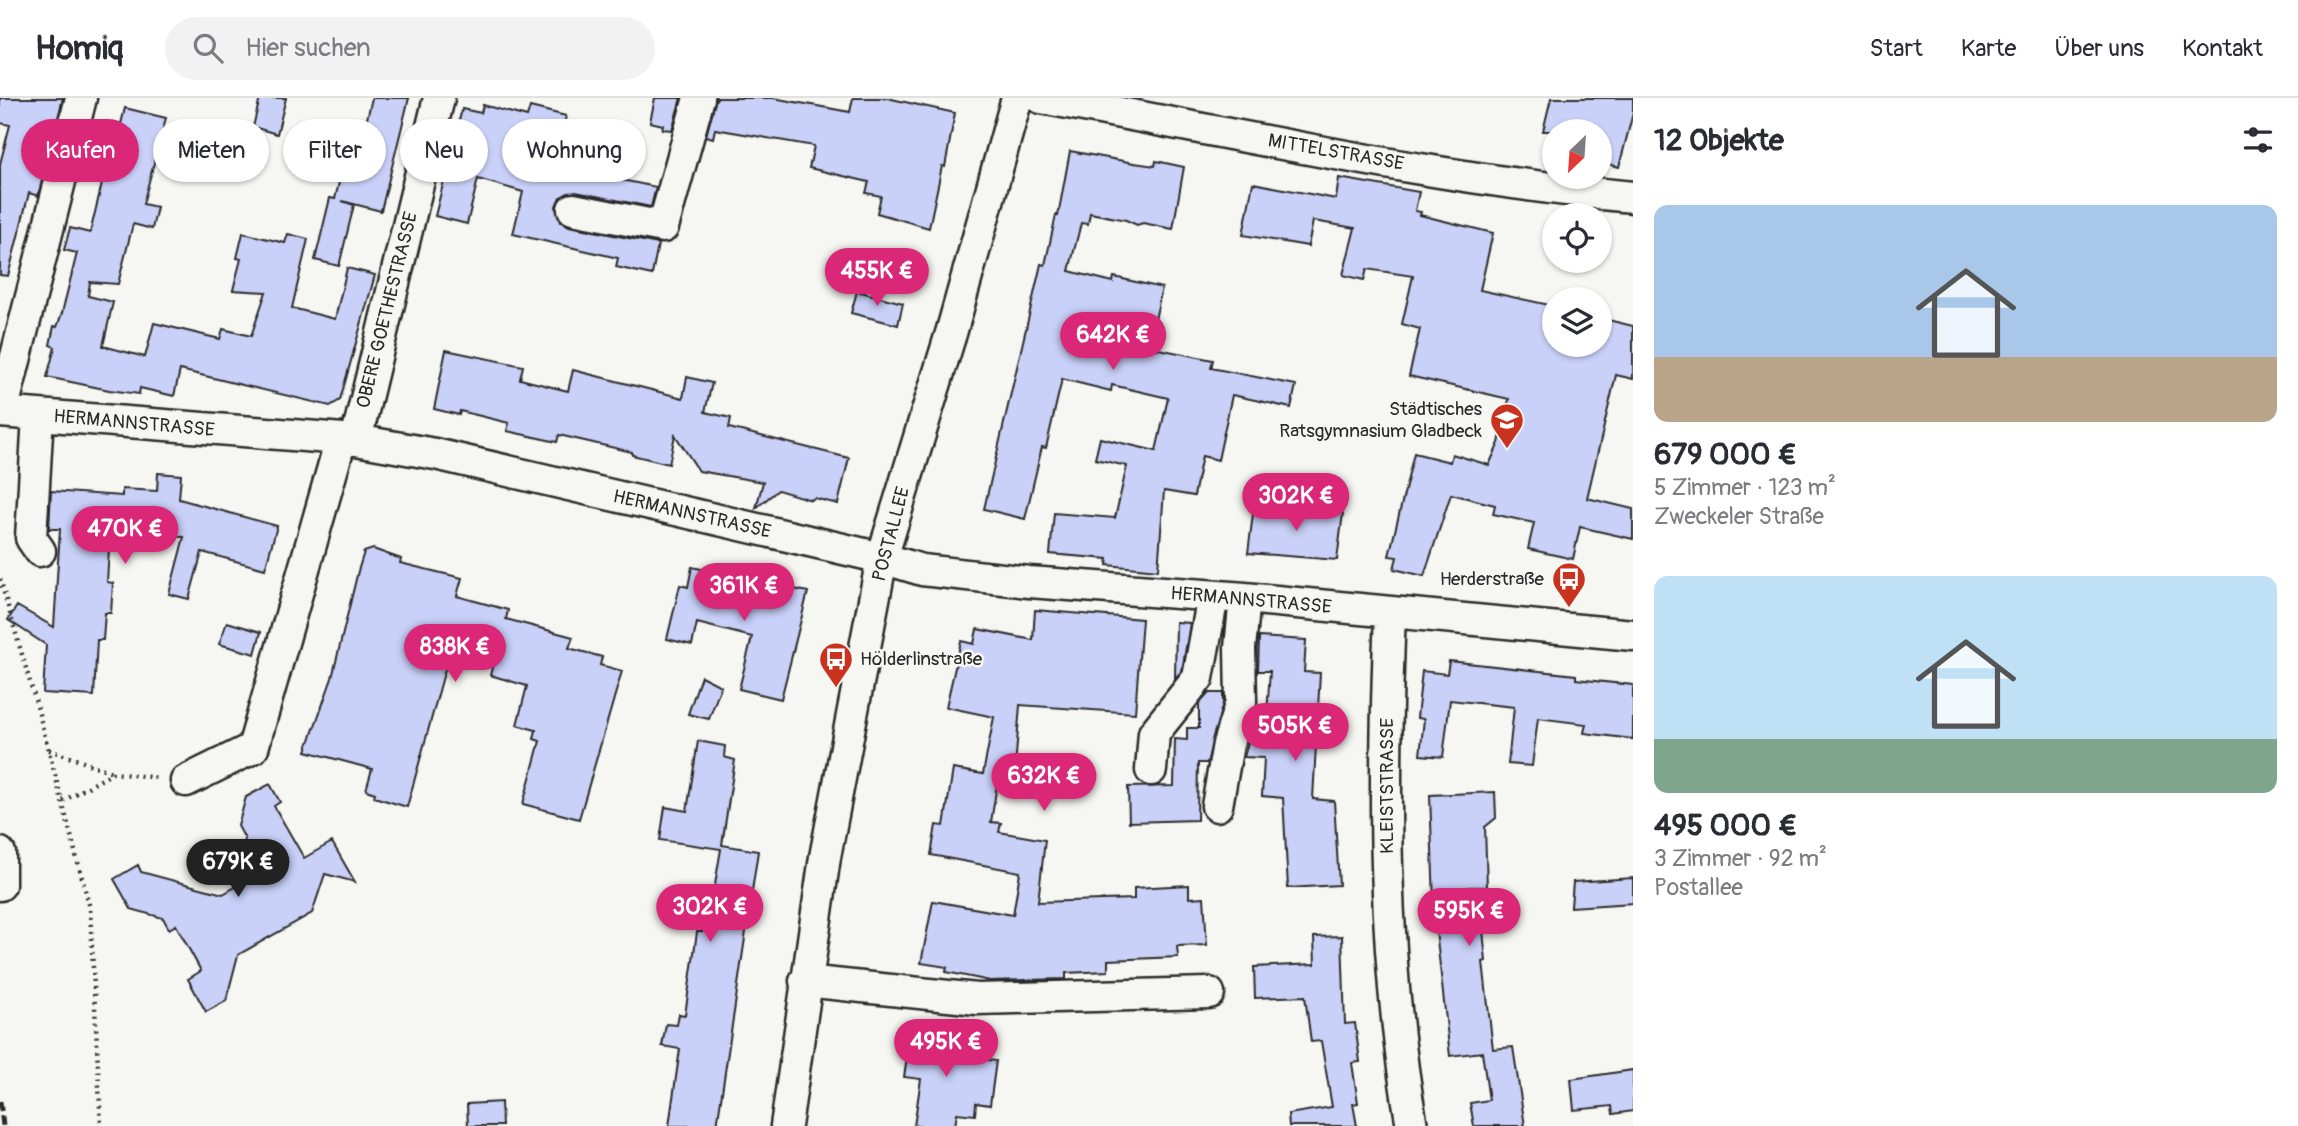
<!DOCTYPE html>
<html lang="de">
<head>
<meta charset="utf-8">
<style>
  body { margin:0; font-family:Pangolin,sans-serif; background:#f2f2f3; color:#2b2b33; height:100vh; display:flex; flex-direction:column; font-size:26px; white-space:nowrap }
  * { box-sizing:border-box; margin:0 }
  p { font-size:23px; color:#7c7c81 }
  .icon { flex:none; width:38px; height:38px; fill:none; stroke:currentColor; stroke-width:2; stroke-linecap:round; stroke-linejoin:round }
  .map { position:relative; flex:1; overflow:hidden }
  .drawer { display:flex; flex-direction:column; background:#fff; width:665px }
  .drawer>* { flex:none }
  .banner { position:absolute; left:21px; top:21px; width:665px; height:63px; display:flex; gap:14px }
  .needle { width:46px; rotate:205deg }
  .buttons { position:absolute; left:1542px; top:21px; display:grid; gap:14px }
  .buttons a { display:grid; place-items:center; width:70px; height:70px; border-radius:50%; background:#fff; box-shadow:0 2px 5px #0004; font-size:35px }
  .price { position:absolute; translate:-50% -60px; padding:0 16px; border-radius:24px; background:#db2777; color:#fff; font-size:23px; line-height:46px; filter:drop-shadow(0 2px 4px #0008) }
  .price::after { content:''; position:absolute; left:50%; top:42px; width:21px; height:16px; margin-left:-10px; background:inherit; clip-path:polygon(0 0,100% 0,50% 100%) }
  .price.selected { background:#222; color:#fff }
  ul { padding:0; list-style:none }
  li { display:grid; align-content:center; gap:14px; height:371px; padding:0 21px }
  li span { display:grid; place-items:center; height:217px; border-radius:14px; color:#555 }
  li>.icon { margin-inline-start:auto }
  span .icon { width:126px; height:126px; fill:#fffc; stroke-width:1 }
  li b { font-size:30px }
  h2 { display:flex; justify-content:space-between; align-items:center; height:84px; padding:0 21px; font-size:30px }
  .chip { padding:0 24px; border-radius:32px; background:#fff; box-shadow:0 2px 5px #0004; font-size:24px; line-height:63px }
  .chip.selected { background:#db2777; color:#fff }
  header { display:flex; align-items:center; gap:42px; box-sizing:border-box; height:98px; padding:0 35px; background:#fff; border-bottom:2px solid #e1e1e2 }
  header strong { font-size:33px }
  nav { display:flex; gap:38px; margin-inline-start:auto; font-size:24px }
  .search { width:490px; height:63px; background:#f2f2f3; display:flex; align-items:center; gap:18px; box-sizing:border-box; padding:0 24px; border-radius:38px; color:#7c7c81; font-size:26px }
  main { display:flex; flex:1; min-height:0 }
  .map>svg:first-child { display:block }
  .building { fill:#c9d1f9; stroke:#2b2b2b; stroke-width:2 }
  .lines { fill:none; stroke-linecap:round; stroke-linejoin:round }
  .minor-casing { stroke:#2b2b2b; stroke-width:35 }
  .path { stroke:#2b2b2b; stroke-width:4.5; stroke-dasharray:2 5; stroke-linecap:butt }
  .minor { stroke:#f6f6f2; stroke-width:30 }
  .rail { stroke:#2b2b2b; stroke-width:5; stroke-dasharray:10 5; stroke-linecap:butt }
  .labels { text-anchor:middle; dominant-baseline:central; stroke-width:5; stroke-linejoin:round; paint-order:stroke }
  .street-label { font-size:19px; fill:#2b2b2b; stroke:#f6f6f2 }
  .poi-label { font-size:19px; fill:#2b2b2b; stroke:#f6f6f2; text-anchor:end }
</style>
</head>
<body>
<header>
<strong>Homiq</strong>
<div class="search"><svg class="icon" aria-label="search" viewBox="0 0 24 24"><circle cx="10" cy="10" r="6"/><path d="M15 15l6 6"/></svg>Hier suchen</div>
<nav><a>Start</a><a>Karte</a><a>Über uns</a><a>Kontakt</a></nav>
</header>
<main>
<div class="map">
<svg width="1633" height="1028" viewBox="0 0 1633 1028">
  <rect width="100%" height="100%" fill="#f6f6f2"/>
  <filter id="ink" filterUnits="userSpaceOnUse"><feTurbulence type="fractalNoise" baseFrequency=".0143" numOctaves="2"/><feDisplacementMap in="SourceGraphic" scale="14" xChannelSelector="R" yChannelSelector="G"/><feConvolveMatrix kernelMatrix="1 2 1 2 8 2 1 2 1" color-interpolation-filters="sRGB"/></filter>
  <g filter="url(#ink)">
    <path class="building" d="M0,0H63L38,98L29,95L8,178L0,177V66L10,27L0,25Z
      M260,0H286L277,36L253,29Z
      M372,0H409L381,113L342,103L354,107L339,168L315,162L330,100L335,101L354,22L366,25Z
      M655,0H681L672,32L662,31L663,27L650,24Z
      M716,0H773L850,14L853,0H887L955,15L945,69L942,68L929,130L877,115L881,98L866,95L869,84L809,70L814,48L715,31L713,40L706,38Z
      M1551,0H1633V15L1619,69L1600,64V33H1543Z
      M483,7L527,19L530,9L566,18L553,68L656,89L651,109L576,94L560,99L556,108L561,124L569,128L658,146L652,177L616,169L618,160L513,136L523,94L478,81L467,126L435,118L462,11L481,15Z
      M125,10L166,20L143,106L157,109L152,131L133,126L118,186L90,184L88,198L113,204L103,248L145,259L154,225L220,241L223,231L251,238L266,194L233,192L241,161L237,160L243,135L285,145L288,136L308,141L292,210L335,221L347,170L375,177L340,302L330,308L180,272L174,298L140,290L139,296L109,292L47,279L55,249L50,247L54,228L57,229L62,215L77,155L64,152L70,130L90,135L104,77L100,76L105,55L109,56L117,25L121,26Z
      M1070,53L1134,65L1155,68L1156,63L1184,69L1173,131L1143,125L1137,127L1126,122L1090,115L1088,126L1081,125L1069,173L1113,184L1114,179L1162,190L1149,249L1213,262L1211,270L1296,287L1291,310L1232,297L1218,362L1202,358L1194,398L1164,393L1158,472L1107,467L1108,461L1050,456L1054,415L1115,420L1127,368L1095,361L1100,340L1156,353L1168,300L1112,287L1111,293L1062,281L1046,350L1042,349L1025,421L984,411L1041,166L1045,167L1056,117L1058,118Z
      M1339,80L1419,94L1415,113L1421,114L1420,117L1493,135L1480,192L1554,208V247H1600V220L1633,228V281L1616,277L1587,400L1633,411V441L1580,429L1573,461L1528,451L1534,425L1493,416L1495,407L1451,396L1424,478L1394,471L1397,459L1389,458L1414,355L1450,364L1452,356L1489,367L1499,345L1509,301L1409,278L1420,231L1402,226L1413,178L1367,171L1364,182L1343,177L1355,130L1313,123L1308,148L1243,137L1253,85L1336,101Z
      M857,193L903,205L898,227L851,215Z
      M446,252L523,268L520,281L568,293L573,272L683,300L687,279L712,285L705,314L731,320L729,330L849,360L838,406L814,400L811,402L778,392L756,410L763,384L699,373L675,337L669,366L632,357V354L559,337L557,344L507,333L509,325L460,313L459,317L434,311Z
      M158,375L181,377L179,401L277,428L265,471L202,454L189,501L169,496L184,439L110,435L107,484L113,485L111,515H105L103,542H97L94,598L43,595L46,547L8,522L17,508L54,529L60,431H49L51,393L122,398V391L157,393Z
      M1254,408L1343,415L1337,462L1248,455Z
      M373,451L401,461L400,465L462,480L457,498L508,512L506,521L573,539L569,550L602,559L600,567L622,573L579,721L523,706L540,643L534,641L536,632L517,627L527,588L490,577L495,559L450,553L407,709L374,699L375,695L366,692L372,671L306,653L332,580L358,473L364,454Z
      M692,469L808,494L781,601L739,591L752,539L697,525L692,547L667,541L680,487L688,489Z
      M1035,512L1142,521L1135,615L1020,607L1014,682L998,680L991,724L1001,725L999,734L1045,742L1038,804L1134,801V790L1189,787V800L1204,799L1207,847L1177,848L1178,859L1108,862V873L1066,875V881L990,883L946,874L947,869L921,865L933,803L1013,817L1020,774L931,757L936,727L944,728L953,671L983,676L994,619L946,609L961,543L974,546L977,531L1033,542Z
      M227,524L261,534L255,556L219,546Z
      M1176,524L1190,525L1182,573L1175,580Z
      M1259,539L1306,542L1304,574L1320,575L1313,701L1334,703L1339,787L1288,790L1283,700L1262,698L1264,660L1244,659L1256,615L1267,616L1270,573H1258Z
      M1449,563L1576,577V581L1633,587V641L1584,635L1586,626L1538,620L1532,668L1508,666L1514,609L1450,602L1443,659L1420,657L1424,621L1417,620L1422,573L1447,576Z
      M701,578L721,588L709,621L688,616Z
      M1209,595H1223V605L1207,665H1198L1197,722L1129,724L1128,689L1174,688L1175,641L1187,642V630H1199V606Z
      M698,643L725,648L724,659L735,662L722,747L758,753L717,1028H669L680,951L662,948L666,926L677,927L679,916L685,917L697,834H702L705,816H710L721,751L660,742L665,709L687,713Z
      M270,686L280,704L274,708L304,760L332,744L355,784L325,776L312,815L238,857L226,903L206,914L188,881L201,873L176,827L169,831L163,820L131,811L114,781L138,767L141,774L223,796L286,760L243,748L245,741L238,728L246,699Z
      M1495,694L1496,720L1485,729L1487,789H1469L1474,833L1483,832L1486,863L1483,864L1493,951L1513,949L1525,1028H1474L1470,1005L1489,1002L1482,954L1450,958L1434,815L1439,814L1434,804L1430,697Z
      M1633,780V805L1571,809L1573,784Z
      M1342,838L1345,926L1355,925L1360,964L1352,965L1358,1005L1353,1006L1357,1028H1289L1288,1016L1332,1009L1321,943L1311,944L1305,898L1255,900L1254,869L1315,866L1314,839Z
      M912,927L949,932L946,949L952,950L951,957L996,963L990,1007L976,1005L975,1017L957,1015L955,1028H914L921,981L904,979Z
      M1633,972V1013L1613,1016L1612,1008L1574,1012L1571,981Z
      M501,1004L502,1028H468L467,1006Z"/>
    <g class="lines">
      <g class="minor-casing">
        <path id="minor" d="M1041,0C1238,36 1434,81 1633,99
          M573,111L663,129L699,0
          M0,314L356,342L435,356L882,460L922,472L1029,484L1245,500L1633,537
          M2,314L81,0
          M38,317L31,440L40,453
          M356,342L439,0
          M1390,515C1383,686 1382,859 1412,1028
          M1151,672L1154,635L1198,580L1213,498
          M186,683L253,650L341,341
          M1217,708L1228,646L1241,604L1240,550L1245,500
          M0,755V787
          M805,883L977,901L1209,895
          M786,1028L825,759L882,460L952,232L1017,0"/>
      </g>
      <path class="path" d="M0,481L37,608L90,810L101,1028
        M49,652L112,674
        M63,703L113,675L159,680"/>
      <use href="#minor" class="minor"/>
      <path class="rail" d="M0,1003L3,1028"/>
    </g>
  </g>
  <defs>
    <g id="school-pin" transform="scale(1.75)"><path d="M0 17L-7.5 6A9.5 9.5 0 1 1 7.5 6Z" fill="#c8321e" stroke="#f6f6f2"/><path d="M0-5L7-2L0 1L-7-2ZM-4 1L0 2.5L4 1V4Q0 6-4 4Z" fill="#fff"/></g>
    <g id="bus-pin" transform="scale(1.75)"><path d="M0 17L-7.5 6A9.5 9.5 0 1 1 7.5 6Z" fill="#c8321e" stroke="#f6f6f2"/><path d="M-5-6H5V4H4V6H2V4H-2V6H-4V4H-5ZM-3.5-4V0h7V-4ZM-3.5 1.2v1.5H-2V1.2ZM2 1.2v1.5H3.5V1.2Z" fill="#fff"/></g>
  </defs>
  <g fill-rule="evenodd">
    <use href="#school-pin" x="1507" y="322"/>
    <use href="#bus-pin" x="1569" y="481"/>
    <use href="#bus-pin" x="836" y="561"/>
  </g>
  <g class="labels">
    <g class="street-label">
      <text transform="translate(1336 54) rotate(10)">MITTELSTRASSE</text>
      <text transform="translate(387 212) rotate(-76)">OBERE GOETHESTRASSE</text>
      <text transform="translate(134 325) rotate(5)">HERMANNSTRASSE</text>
      <text transform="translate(692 416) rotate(13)">HERMANNSTRASSE</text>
      <text transform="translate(891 436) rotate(-75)">POSTALLEE</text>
      <text transform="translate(1251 502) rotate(5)">HERMANNSTRASSE</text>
      <text transform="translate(1387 688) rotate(-90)">KLEISTSTRASSE</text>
    </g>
    <g class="poi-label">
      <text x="1482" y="311">Städtisches<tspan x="1482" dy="22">Ratsgymnasium Gladbeck</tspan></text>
      <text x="1544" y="481">Herderstraße</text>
      <text x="860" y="561" text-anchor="start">Hölderlinstraße</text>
    </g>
  </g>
</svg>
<div class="buttons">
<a><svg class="needle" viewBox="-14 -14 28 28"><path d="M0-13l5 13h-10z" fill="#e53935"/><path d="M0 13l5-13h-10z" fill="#7c7c81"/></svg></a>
<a><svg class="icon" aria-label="locate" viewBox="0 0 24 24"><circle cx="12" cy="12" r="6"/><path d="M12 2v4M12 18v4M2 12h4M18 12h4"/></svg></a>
<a><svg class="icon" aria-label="layers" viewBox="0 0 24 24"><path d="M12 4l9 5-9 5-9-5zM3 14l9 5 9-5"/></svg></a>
</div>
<b class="price" style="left:877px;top:210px">455K €</b>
<b class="price" style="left:1113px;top:274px">642K €</b>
<b class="price" style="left:1296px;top:435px">302K €</b>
<b class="price" style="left:125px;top:468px">470K €</b>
<b class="price" style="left:744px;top:525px">361K €</b>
<b class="price" style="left:455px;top:586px">838K €</b>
<b class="price" style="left:1295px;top:665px">505K €</b>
<b class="price" style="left:1044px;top:715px">632K €</b>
<b class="price selected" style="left:238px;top:801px">679K €</b>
<b class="price" style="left:710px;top:846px">302K €</b>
<b class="price" style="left:1469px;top:850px">595K €</b>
<b class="price" style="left:946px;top:981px">495K €</b>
<div class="banner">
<a class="chip selected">Kaufen</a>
<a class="chip">Mieten</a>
<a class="chip">Filter</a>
<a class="chip">Neu</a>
<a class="chip">Wohnung</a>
</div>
</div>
<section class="drawer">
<h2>12 Objekte<svg class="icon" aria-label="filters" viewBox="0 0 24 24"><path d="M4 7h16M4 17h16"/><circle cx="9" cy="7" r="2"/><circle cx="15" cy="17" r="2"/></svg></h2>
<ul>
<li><span style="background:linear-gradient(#a9c7e8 70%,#b9a48a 0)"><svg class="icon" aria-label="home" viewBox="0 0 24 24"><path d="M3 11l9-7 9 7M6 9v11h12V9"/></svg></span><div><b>679 000 €</b><p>5 Zimmer · 123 m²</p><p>Zweckeler Straße</p></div></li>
<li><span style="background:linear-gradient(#bfe0f5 75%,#7fa58c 0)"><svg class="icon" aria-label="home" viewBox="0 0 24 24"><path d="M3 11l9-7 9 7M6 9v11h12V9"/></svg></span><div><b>495 000 €</b><p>3 Zimmer · 92 m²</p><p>Postallee</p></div></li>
</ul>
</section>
</main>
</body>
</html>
